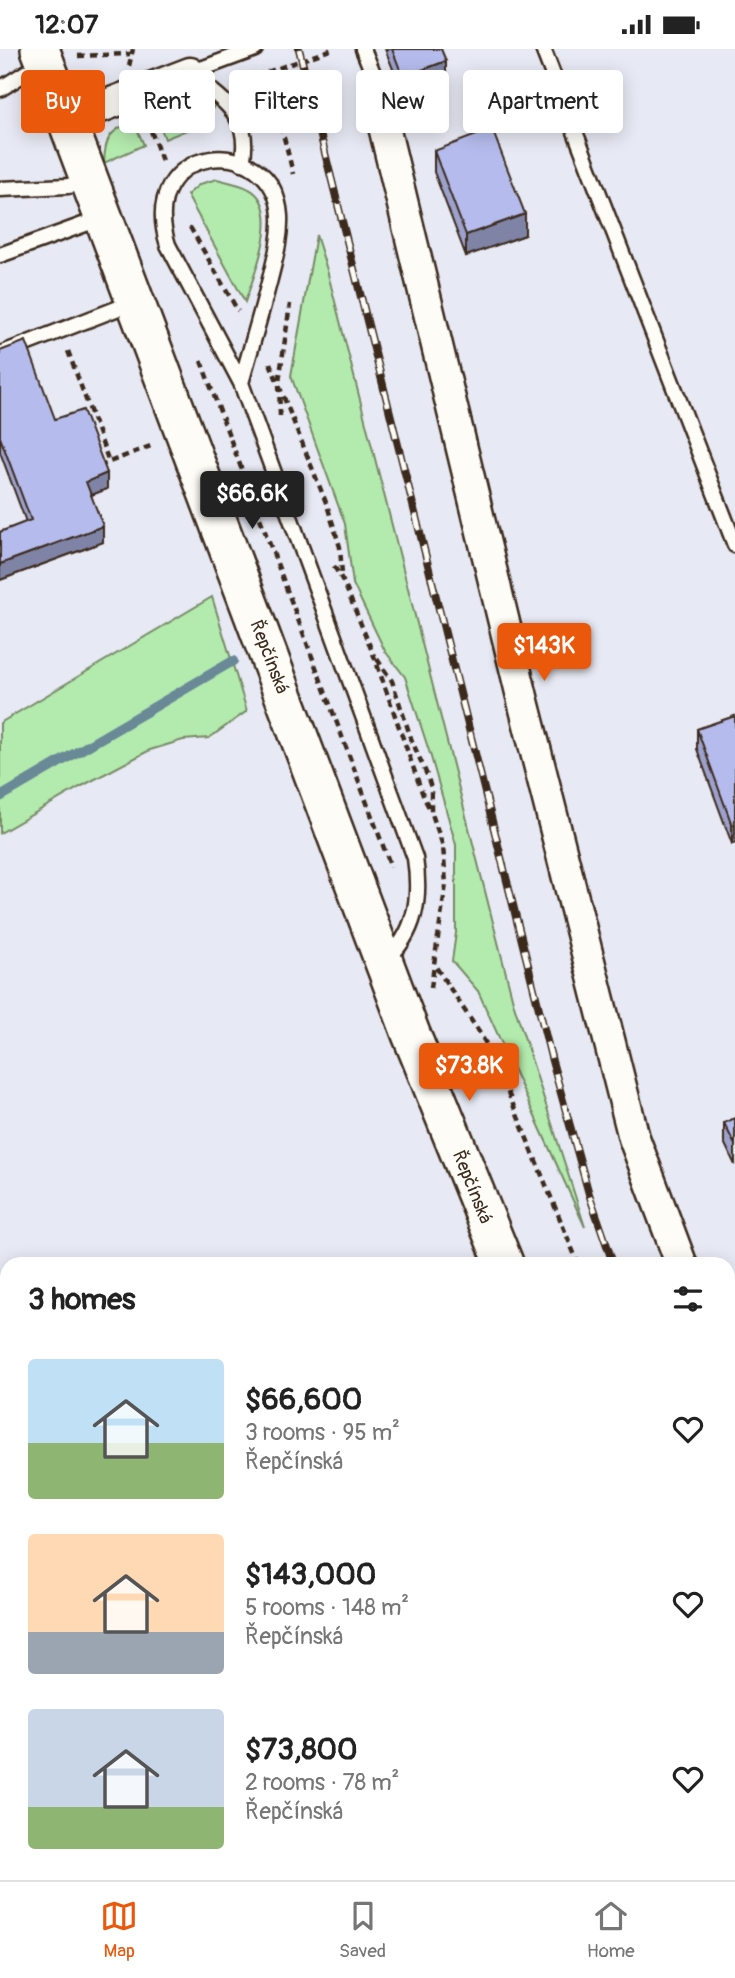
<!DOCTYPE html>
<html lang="en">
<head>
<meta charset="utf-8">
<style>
  body { margin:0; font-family:Pangolin,sans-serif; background:#f6f6f6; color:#222; height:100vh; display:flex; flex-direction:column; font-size:26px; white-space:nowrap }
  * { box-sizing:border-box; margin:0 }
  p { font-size:23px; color:#767676 }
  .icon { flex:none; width:38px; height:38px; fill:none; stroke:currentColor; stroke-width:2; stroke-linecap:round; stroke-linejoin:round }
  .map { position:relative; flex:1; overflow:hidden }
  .sheet { position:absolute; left:0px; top:1208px; width:735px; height:625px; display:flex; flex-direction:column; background:#fff; border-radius:21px 21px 0 0; box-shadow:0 4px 18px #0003 }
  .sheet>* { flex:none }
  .guide { position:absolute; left:21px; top:21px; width:693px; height:63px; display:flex; gap:14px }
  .price { position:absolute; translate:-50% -60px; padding:0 16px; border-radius:7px; background:#ea580c; color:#fff; font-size:23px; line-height:46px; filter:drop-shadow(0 2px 4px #0008) }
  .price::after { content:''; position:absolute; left:50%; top:42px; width:21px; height:16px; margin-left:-10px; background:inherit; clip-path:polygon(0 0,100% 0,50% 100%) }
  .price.current { background:#222; color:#fff }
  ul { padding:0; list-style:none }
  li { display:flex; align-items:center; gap:21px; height:175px; padding:0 28px }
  li span { display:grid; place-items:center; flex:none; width:196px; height:140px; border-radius:7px; color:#555 }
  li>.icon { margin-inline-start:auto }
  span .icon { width:84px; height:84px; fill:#fffc; stroke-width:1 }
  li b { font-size:30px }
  h2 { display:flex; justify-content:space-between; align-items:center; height:84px; padding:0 28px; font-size:30px }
  .chip { padding:0 24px; border-radius:7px; background:#fff; box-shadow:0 4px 18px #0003; font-size:24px; line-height:63px }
  .chip.current { background:#ea580c; color:#fff }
  .status { display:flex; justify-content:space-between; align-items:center; height:49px; padding:0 35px; background:#fff; direction:ltr }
  .status svg { height:19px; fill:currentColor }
  .tabs { display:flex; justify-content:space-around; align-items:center; height:98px; border-top:2px solid #e0e0e0; background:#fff; font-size:19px; color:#767676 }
  .tabs a { display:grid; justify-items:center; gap:4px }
  .tabs .current { color:#ea580c }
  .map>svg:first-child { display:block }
  .green { fill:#b3eaad; stroke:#778a66; stroke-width:2 }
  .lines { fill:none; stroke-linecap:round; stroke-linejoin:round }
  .stream { stroke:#698997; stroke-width:10 }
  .service-casing { stroke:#3b2a1e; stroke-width:19 }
  .minor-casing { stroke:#3b2a1e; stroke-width:35 }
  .tertiary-casing { stroke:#3b2a1e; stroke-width:42 }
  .path { stroke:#3b2a1e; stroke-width:4.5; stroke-dasharray:7 5; stroke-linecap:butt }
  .service { stroke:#fdfcf7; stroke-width:14 }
  .minor { stroke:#fdfcf7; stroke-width:30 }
  .tertiary { stroke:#fdfcf7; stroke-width:37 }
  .rail-casing { stroke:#3b2a1e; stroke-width:8 }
  .rail { stroke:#fdfcf7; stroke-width:5; stroke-dasharray:16; stroke-linecap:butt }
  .wall { fill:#9ca2cc; stroke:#3b2a1e; stroke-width:2 }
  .shaded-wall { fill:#7f84a6; stroke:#3b2a1e; stroke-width:2 }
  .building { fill:#b5bced; stroke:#3b2a1e; stroke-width:2 }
  .labels { text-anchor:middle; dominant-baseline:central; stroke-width:5; stroke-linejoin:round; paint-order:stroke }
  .street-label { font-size:18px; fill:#3b2a1e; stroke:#fdfcf7 }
</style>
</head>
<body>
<div class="status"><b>12:07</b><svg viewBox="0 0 49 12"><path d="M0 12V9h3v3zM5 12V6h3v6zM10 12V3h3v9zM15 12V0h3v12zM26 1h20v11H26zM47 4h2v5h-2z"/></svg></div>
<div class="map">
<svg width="735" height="1831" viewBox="0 0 735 1831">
  <rect width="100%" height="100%" fill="#e7e9f4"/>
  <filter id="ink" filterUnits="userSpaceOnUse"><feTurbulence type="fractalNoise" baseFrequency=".0143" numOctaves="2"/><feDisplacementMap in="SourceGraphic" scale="14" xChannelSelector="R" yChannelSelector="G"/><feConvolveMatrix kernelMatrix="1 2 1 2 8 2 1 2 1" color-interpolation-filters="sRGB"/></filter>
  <g filter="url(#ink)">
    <path class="green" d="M192,48L205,49L215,56L201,75L165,90L155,63Z
      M133,71L144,96L104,114C105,86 110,84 133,71Z
      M217,130C227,133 240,135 249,140C284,158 254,226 245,253L187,146L200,135Z
      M316,186L327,221L514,956L585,1178L478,942L452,912L456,884V796L431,708L405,628L385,602L353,535L345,475L291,327Z
      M212,548L247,662L209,689L183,691L150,701L80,738L0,784V674Z
      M728,1751L735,1765V1831H490L485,1825H728Z"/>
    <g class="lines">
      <path class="stream" d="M0,748L233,612"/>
      <g class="service-casing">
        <path id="service" d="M363,0L380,41V61
          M543,0L735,496
          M0,40L43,13
          M242,114C253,66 222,52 190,24L255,0
          M0,140L68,137L89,133
          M0,206L102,169
          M0,305L134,253
          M241,334C251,299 261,265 270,230C275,210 281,189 280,167C274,80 135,93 168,196L241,334L415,809C421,850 416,884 385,912
          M0,1713L7,1704"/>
      </g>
      <g class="minor-casing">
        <path id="minor" d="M380,61L523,652L634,1089L681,1214
          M67,71L190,24
          M728,1332L735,1349"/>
      </g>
      <g class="tertiary-casing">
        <path id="tertiary" d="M40,0L411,985L504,1214
          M728,1700L735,1714"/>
      </g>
      <path class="path" d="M78,7L130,5
        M129,17L133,0
        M252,24C275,47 286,94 293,125
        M256,27L333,0
        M262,70L275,65
        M147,71L162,112
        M190,178L238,262
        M68,302L109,413
        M201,312L391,818
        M270,314L327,456L340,498L342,526
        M280,367L279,333L290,255
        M99,417L153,396
        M334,517L344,534L374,607L424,749L431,762
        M377,610L392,632L412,692L427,726L431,739V762L443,797L446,835L434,915L481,986L493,1007L578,1214
        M431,939L434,916
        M728,1540L735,1555
        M617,1825L621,1831"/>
      <use href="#service" class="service"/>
      <use href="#minor" class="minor"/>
      <use href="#tertiary" class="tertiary"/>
      <g class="rail-casing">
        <path id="rail" d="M299,0L552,1012L589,1145L613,1214
          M728,1468L735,1480"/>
      </g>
      <use href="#rail" class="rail"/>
    </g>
    <path class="wall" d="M385,0H441L446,30L403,45Z
      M434,102L525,186L466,207L434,123Z
      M0,302L55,370L107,440L91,446L103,493L0,531V483L26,473L0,403Z
      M735,667L732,795L697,700V680Z
      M735,1069V1116L724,1093V1074Z"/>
    <path class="shaded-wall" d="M446,12V30L403,45V28Z
      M525,165V186L466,207V186Z
      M107,424V440L86,448V433Z
      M103,477V493L0,531V515Z
      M735,775V794L732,795V776Z"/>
    <path class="building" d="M392,0H441L446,12L403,28Z
      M492,80L525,165L466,186L434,102Z
      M26,292L55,370L83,361L107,424L86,433L103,477L0,515V483L31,471L0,388V302Z
      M735,667V775L732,776L697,680Z
      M735,1069V1096L724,1074Z"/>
  </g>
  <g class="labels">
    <g class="street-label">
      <text transform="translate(269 608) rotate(69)">Řepčínská</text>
      <text transform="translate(472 1138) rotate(68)">Řepčínská</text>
    </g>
  </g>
</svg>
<b class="price current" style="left:252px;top:482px">$66.6K</b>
<b class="price" style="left:544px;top:634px">$143K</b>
<b class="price" style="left:469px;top:1054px">$73.8K</b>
<div class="guide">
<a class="chip current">Buy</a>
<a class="chip">Rent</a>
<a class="chip">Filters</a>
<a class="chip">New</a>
<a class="chip">Apartment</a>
</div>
<section class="sheet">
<h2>3 homes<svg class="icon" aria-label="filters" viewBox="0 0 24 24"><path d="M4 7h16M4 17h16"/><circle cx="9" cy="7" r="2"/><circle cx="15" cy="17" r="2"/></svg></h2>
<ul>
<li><span style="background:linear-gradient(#bfe0f5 60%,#8fb573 0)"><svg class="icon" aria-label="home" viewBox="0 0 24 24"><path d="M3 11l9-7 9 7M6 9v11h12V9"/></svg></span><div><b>$66,600</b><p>3 rooms · 95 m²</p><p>Řepčínská</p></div><svg class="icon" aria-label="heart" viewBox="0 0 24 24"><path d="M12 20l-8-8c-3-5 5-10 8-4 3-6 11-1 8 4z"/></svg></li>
<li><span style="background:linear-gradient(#ffd9b3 70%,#9aa5b1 0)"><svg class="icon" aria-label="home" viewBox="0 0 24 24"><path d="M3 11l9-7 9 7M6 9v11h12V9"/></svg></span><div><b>$143,000</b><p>5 rooms · 148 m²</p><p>Řepčínská</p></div><svg class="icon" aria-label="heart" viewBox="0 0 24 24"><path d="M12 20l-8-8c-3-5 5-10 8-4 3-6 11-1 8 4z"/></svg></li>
<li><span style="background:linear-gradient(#c9d6e8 70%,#8fb573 0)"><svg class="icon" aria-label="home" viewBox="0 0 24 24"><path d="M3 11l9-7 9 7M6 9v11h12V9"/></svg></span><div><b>$73,800</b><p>2 rooms · 78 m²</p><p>Řepčínská</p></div><svg class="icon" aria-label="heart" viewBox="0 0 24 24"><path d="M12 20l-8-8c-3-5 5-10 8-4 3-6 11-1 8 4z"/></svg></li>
</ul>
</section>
</div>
<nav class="tabs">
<a class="current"><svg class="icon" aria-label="map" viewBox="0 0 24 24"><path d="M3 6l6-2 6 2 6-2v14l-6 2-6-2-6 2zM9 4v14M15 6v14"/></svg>Map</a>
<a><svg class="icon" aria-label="saved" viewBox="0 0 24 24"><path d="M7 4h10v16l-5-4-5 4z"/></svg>Saved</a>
<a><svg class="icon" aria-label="home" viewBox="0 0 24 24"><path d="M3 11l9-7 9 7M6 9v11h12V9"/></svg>Home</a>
</nav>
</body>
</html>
